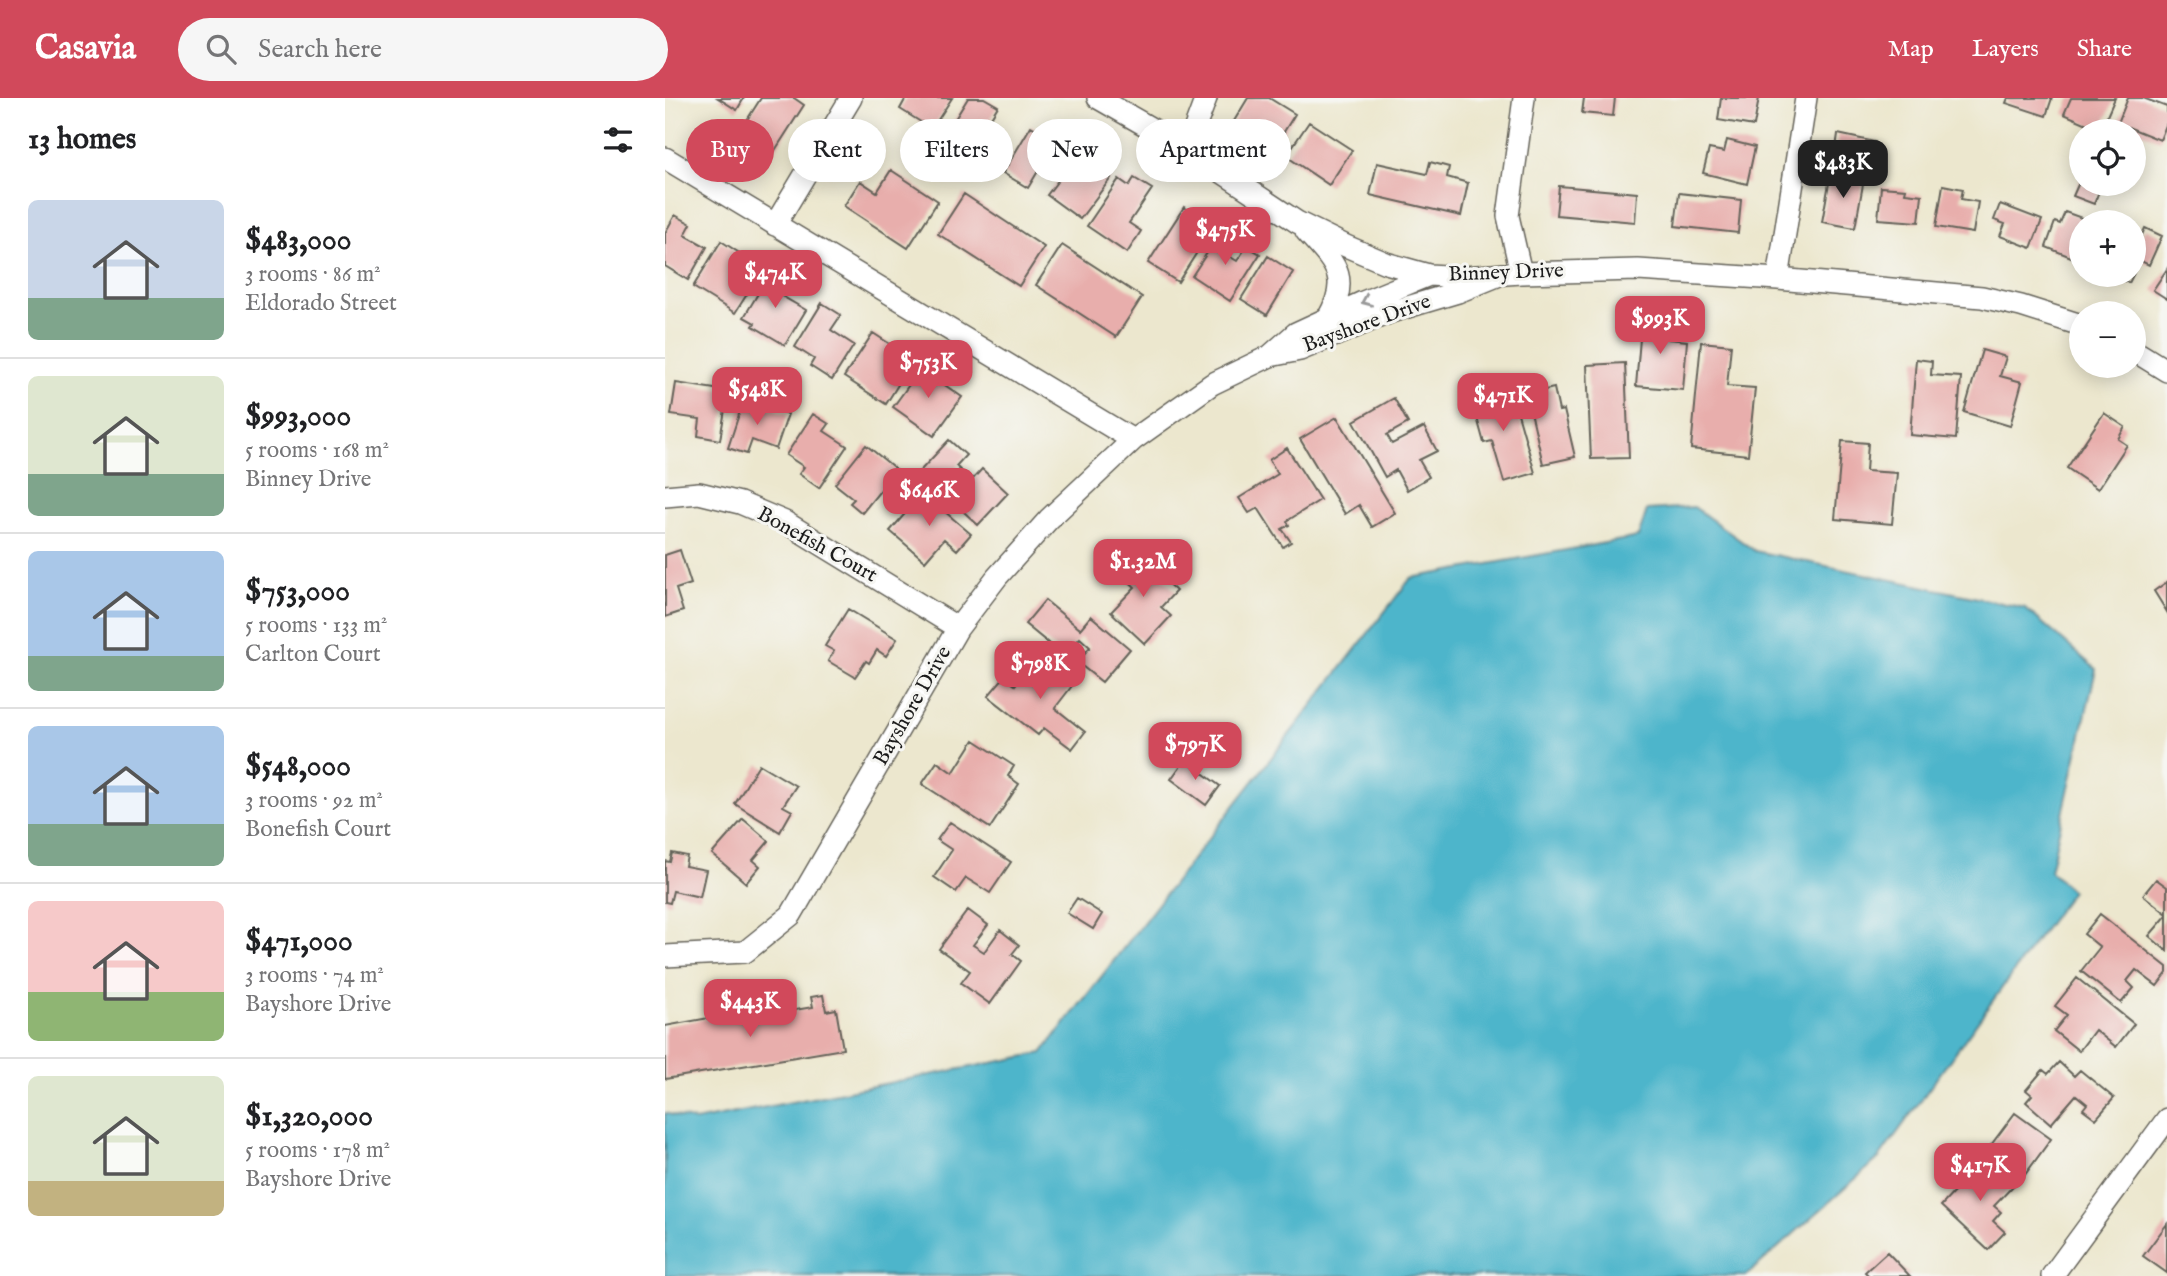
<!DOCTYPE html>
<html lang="en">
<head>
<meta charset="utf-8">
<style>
  body { margin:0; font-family:"IM FELL English",serif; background:#f6f6f6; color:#202124; height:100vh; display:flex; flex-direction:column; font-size:26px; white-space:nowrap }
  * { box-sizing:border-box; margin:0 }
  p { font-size:23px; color:#757577 }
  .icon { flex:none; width:38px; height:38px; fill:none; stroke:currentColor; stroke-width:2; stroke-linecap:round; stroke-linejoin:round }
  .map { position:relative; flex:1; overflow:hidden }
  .panel { display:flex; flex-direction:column; background:#fff; width:665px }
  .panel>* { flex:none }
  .guide { position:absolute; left:21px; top:21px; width:665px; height:63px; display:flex; gap:14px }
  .fabs { position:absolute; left:1404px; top:21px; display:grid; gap:14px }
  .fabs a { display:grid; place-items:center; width:77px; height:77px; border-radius:50%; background:#fff; box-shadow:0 4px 18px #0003; font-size:35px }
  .price { position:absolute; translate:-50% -60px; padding:0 16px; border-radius:14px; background:#d1495b; color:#fff; font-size:23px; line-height:46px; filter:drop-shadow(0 2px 4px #0008) }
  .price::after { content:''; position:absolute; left:50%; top:42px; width:21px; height:16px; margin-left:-10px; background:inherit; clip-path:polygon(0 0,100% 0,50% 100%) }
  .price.selected { background:#222; color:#fff }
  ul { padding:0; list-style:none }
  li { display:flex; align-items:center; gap:21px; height:175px; padding:0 28px }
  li+li { border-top:2px solid #e0e0e0 }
  li span { display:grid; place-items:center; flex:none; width:196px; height:140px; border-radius:10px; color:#555 }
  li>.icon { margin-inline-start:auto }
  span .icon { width:84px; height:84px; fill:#fffc; stroke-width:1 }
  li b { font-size:30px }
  h2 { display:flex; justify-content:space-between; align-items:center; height:84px; padding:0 28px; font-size:30px }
  .tag { padding:0 24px; border-radius:32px; background:#fff; box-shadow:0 4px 18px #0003; font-size:24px; line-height:63px }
  .tag.selected { background:#d1495b; color:#fff }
  header { display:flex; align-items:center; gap:42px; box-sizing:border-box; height:98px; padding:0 35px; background:#d1495b; color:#fff }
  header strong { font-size:33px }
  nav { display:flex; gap:38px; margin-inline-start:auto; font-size:24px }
  .search { width:490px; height:63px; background:#f6f6f6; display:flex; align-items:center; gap:18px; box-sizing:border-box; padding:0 24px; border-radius:38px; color:#757577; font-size:26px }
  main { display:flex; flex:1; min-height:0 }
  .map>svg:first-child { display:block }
  .water { fill:#4db5cb; stroke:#346874; stroke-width:2 }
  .building { fill:#e8aeac }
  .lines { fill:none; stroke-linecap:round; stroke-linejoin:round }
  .minor-casing { stroke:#65635a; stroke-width:24 }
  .minor { stroke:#fff; stroke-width:21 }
  .oneway { stroke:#999 }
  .labels { text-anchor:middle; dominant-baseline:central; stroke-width:6; stroke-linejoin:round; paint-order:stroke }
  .street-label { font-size:21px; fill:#1c1c1c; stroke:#f6f6f2 }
</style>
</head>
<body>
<header>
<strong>Casavia</strong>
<div class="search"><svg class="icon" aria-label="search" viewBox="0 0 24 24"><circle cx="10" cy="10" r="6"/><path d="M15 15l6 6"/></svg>Search here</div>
<nav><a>Map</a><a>Layers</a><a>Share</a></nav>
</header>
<main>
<section class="panel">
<h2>13 homes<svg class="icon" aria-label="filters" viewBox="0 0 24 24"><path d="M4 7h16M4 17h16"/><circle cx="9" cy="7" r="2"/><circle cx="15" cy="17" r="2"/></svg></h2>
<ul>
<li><span style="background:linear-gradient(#c9d6e8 70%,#7fa58c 0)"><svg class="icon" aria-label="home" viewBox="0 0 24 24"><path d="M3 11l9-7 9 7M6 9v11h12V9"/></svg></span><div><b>$483,000</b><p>3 rooms · 86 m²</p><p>Eldorado Street</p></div></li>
<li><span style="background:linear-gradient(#dfe7d0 70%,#7fa58c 0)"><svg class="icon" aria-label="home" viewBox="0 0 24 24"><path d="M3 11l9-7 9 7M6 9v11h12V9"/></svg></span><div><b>$993,000</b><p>5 rooms · 168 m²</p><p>Binney Drive</p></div></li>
<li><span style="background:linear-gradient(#a9c7e8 75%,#7fa58c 0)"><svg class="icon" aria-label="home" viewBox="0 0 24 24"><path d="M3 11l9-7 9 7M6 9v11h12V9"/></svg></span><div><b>$753,000</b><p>5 rooms · 133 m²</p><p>Carlton Court</p></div></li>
<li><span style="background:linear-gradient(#a9c7e8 70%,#7fa58c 0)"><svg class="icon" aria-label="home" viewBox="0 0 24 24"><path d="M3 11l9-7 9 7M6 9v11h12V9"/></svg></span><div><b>$548,000</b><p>3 rooms · 92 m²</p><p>Bonefish Court</p></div></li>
<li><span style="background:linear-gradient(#f6c9c9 65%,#8fb573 0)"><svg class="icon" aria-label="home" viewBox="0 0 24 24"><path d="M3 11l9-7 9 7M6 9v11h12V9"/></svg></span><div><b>$471,000</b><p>3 rooms · 74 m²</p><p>Bayshore Drive</p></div></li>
<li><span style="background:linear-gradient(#dfe7d0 75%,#c2b280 0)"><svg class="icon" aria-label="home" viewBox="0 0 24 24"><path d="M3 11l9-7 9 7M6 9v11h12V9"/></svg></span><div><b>$1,320,000</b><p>5 rooms · 178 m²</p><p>Bayshore Drive</p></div></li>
</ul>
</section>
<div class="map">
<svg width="1502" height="1178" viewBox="0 0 1502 1178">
  <rect width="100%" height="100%" fill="#f6f6f2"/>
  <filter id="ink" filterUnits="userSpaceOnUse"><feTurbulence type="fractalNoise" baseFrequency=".0143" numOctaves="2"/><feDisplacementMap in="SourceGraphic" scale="14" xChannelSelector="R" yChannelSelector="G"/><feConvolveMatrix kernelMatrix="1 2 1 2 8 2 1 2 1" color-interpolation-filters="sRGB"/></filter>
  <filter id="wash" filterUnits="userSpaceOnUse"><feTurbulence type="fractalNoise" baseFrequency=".00686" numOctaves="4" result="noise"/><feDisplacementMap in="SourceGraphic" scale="28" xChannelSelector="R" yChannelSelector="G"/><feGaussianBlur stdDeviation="1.57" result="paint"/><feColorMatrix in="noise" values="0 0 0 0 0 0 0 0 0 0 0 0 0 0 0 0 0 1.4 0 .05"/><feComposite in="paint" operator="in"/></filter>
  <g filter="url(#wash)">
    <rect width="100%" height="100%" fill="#ece7ce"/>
    <path class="water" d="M1029,409L1090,453L1360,510L1431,571L1385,773L1407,793L1214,1060L1081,1178H0V1015L30,1023L377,955L746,480L973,439L982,412Z"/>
    <g id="blocks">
      <path class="building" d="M53,0H79L72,12Z
        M96,0H129L139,7L100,68L66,47Z
        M241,0H287L267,31L235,11Z
        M303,0H319L333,8L304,55L279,39Z
        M583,0H604L630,16L607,53L566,28Z
        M919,0H950L948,18L917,15Z
        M1056,0H1094L1089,28L1053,22Z
        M1343,0H1387L1381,18L1341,5Z
        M1406,0H1450L1436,32L1399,16Z
        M1463,0H1478L1502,9V25L1495,42L1453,25Z
        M644,24L687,52L664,87L621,58Z
        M366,28L391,43L363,90L338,75Z
        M1173,36L1210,44L1207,64L1170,57Z
        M1062,42L1090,49L1082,86L1038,75L1044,51L1059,54Z
        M414,55L446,80L415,121L382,97Z
        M765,64L784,69L782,79L803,85L796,118L705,97L712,65L762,76Z
        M226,72L273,103L243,150L179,108L195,83L212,94Z
        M1166,74L1199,81L1190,130L1157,124Z
        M469,80L487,91L464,125L476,133L462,155L422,128L454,81L464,88Z
        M1416,80V86L1436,88L1429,106L1408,98Z
        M1278,87L1298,91L1296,101L1313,104L1308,135L1271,129Z
        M894,88L972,95L970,124L891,117Z
        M1216,89L1241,91L1240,95L1257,97L1254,124L1213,121Z
        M1014,95L1076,102L1073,135L1010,128Z
        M299,96L379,149L354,188L273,136Z
        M1335,106L1377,122L1366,150L1335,138L1340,126L1329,122Z
        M519,109L535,120L531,126L545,134L513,184L483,165Z
        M1400,114L1417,120L1414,129H1416V163L1381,149L1390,124L1395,126Z
        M10,117L26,126L20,137L42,149L23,182L0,168V135Z
        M1480,130L1497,138L1484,167L1474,162L1468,176V144L1473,146Z
        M557,132L569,140L559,155L572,163L582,148L595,156L565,203L527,178Z
        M56,143L76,156L73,162L95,176L70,215L28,189Z
        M397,147L477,199L451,239L371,187Z
        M603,158L628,174L602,217L576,201Z
        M1502,171V201L1488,192Z
        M106,174L124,185L117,198L141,212L120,247L88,228L90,225L79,219Z
        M1445,177H1468L1464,185Z
        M157,205L176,217L166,232L189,247L167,282L145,268L149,261L130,249Z
        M977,217L1006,220L1004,241L1022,243L1018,292L971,288Z
        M208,235L228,248L225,252L246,266L221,306L179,279Z
        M1036,244L1066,247L1062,288L1090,290L1083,357L1026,351Z
        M1317,252L1341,259L1335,278L1357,284L1345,328L1299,314Z
        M1251,261L1267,263L1266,277L1296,279L1291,341L1245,337Z
        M260,265L278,278L274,283L297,299L269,338L228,309Z
        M960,265L964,360L926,361L922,267Z
        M828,284L835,309L850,305L870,375L839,384L827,343L819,345L811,316L814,315L806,289Z
        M11,285L63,293L55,342L33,338L35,321L6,317Z
        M889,290L894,313L899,312L910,359L878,366L862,296Z
        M729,300L743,325L722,337L727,346L759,329L772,353L754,362L764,379L742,392L731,372L720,379L689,323Z
        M79,301L123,316L111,351L87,342L82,356L63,350Z
        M1439,315L1460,329L1453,341L1462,347L1433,391L1402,370Z
        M148,316L164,326L159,333L182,348L154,390L134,376L139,369L121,357Z
        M672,319L730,415L707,429L694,407L680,416L635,341Z
        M284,342L301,357L291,368L306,383L317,371L343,395L313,427L255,373Z
        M1177,343L1203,345L1201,373L1232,375L1227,426L1170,421Z
        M201,347L232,372L197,415L185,405L189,401L170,386Z
        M622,350L655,402L622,423L624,427L617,431L626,444L618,449L593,410L584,415L574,400L613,376L604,362Z
        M258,395L306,436L292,452L279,441L260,463L225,433Z
        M15,452L26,486L11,491L18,513L0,519V457Z
        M468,453L511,493L496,509L506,518L480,546L446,514L470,489L450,471Z
        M1502,484V514L1489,493Z
        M380,502L415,531L426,518L465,551L437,584L412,564L425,549L415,540L399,558L360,526Z
        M183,511L232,541L221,558L212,552L204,565L201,563L190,579L163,563L169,553L160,548Z
        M374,556L410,584L390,610L420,634L407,651L379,630L373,637L323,598L339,579L350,587Z
        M309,642L349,668L343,678L354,686L325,730L257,686L272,664L288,675Z
        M520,662L555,688L541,707L506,681Z
        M94,666L131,688L118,708L127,713L115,734L70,706Z
        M78,721L104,743L88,762L95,768L81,785L47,756Z
        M285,724L346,764L325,795L301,780L291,794L269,779L287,752L272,742Z
        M7,755L22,758L20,768L41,772L35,799L8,793L5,805L0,804V763L5,764Z
        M1491,781L1502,789V816L1478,797Z
        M412,800L437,816L428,831L402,815Z
        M303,812L323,827L308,847L319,854L335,832L354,847L347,856L356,863L325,906L296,885L305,873L274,851Z
        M1435,816L1502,869V875L1492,888L1471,872L1462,883L1469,890L1456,905L1416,873L1435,849L1419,836Z
        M1502,817V853L1484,838Z
        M1412,880L1469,926L1451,949L1430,932L1414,953L1389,933L1402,917L1390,908Z
        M158,897L161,913L171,911L178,951L0,981V928L82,913L83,920L148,909L146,899Z
        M1394,964L1409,978L1415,972L1449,1000L1431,1021L1418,1011L1422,1006L1411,997L1386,1026L1361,1004L1367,997L1361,992L1378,972L1383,976Z
        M1350,1015L1386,1041L1359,1078L1323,1051Z
        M1321,1060L1349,1087L1329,1108L1336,1114L1328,1123L1340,1134L1323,1152L1276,1108Z
        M1502,1126V1175L1478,1158Z
        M1222,1154L1245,1178H1204L1200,1174Z"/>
    </g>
  </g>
  <g filter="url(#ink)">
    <use href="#blocks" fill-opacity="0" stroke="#65635a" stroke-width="2"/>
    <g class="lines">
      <g class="minor-casing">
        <path id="minor" d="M433,0L522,51L632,124L681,148L721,165L764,177L798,179L856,175L973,172L1113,181L1317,199L1356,208L1416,227
          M522,51L541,0
          M0,60L468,342
          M110,127L186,0
          M641,133C669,165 687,178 663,220
          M856,175L843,118L859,0
          M1113,181L1141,0
          M1468,252L1502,273
          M606,257L631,235L698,204L764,177
          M0,398L34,395L75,405L120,424L293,530
          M0,858L80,854L126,817L293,530L332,479L384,421L468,342L547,286L605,258L635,252L726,214L793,194L837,176
          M1387,1178L1502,1021"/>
      </g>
      <use href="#minor" class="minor"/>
    </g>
    <defs><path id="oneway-chevron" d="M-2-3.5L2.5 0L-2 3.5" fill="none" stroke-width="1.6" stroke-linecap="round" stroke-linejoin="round" transform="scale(1.75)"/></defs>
    <use class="oneway" href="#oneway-chevron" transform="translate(701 203) rotate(157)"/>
  </g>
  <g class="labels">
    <g class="street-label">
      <text transform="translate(841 175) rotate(-2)">Binney Drive</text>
      <text transform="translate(702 226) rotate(-20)">Bayshore Drive</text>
      <text transform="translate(152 447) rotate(29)">Bonefish Court</text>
      <text transform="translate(248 608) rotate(-60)">Bayshore Drive</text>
    </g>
  </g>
</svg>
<div class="fabs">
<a><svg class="icon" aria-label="locate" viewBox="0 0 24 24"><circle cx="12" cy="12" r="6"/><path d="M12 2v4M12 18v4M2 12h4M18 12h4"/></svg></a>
<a>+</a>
<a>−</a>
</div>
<b class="price selected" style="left:1178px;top:102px">$483K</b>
<b class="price" style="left:560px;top:169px">$475K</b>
<b class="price" style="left:110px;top:212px">$474K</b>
<b class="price" style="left:995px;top:258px">$993K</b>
<b class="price" style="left:263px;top:302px">$753K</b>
<b class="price" style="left:92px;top:329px">$548K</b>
<b class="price" style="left:838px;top:335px">$471K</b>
<b class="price" style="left:264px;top:430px">$646K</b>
<b class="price" style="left:478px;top:501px">$1.32M</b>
<b class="price" style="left:375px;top:603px">$798K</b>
<b class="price" style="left:530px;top:684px">$797K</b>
<b class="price" style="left:85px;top:941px">$443K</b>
<b class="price" style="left:1315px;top:1105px">$417K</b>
<div class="guide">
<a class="tag selected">Buy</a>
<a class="tag">Rent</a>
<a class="tag">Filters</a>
<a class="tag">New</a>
<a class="tag">Apartment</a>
</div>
</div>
</main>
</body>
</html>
